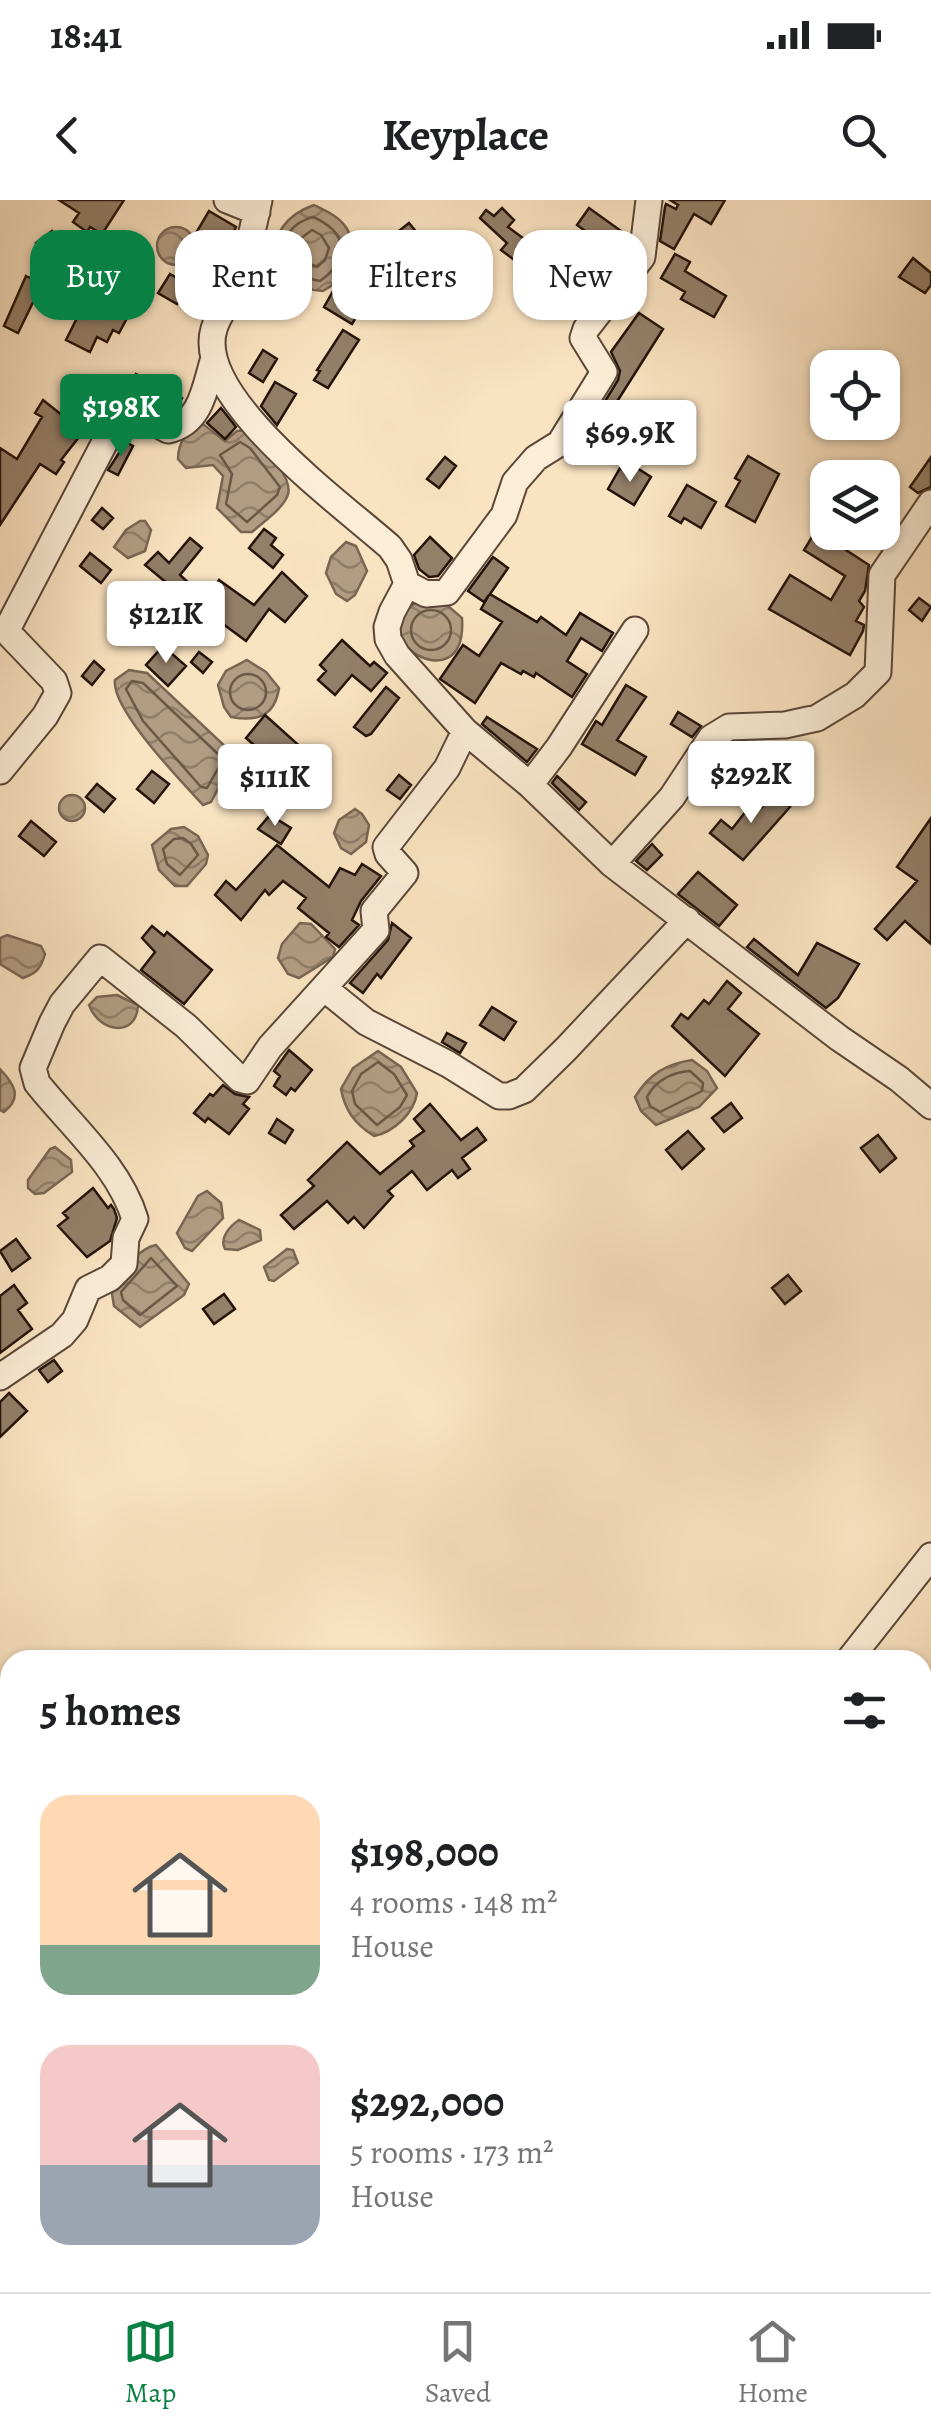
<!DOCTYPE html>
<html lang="en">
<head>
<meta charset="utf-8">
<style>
  body { margin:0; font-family:Alegreya,serif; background:#f2f2f2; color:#202124; height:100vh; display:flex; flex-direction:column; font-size:38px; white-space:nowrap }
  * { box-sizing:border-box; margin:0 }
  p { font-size:32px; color:#757577 }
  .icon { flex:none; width:55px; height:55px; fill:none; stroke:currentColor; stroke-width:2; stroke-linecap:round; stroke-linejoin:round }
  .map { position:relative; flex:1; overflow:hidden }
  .sheet { position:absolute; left:0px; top:1450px; width:932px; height:642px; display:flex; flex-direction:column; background:#fff; border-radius:30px 30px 0 0; box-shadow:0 2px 8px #0004 }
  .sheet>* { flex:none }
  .guide { position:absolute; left:30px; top:30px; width:872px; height:90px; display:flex; gap:20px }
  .buttons { position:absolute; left:810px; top:150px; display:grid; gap:20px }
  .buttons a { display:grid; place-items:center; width:90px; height:90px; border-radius:20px; background:#fff; box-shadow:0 2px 8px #0004; font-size:50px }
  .price { position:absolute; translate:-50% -85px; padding:0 22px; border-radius:10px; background:#fff; color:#222; font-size:32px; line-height:65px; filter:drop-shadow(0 2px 5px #0008) }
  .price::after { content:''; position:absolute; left:50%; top:60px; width:30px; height:22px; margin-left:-15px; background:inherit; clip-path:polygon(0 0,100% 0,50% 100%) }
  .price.on { background:#0b8043; color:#fff }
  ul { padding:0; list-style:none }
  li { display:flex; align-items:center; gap:30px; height:250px; padding:0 40px }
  li span { display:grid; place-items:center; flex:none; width:280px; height:200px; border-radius:30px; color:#555 }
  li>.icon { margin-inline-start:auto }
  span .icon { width:120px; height:120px; fill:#fffc; stroke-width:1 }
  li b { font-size:42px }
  h2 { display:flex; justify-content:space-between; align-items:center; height:120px; padding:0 40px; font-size:42px }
  .pill { padding:0 35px; border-radius:30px; background:#fff; box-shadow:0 2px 8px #0004; font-size:35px; line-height:90px }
  .pill.on { background:#0b8043; color:#fff }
  .status { display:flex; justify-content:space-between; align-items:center; height:70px; padding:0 50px; background:#fff; direction:ltr }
  .status svg { height:28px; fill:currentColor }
  header { display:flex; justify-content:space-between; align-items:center; height:130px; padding:0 40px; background:#fff; font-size:45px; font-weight:600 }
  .dock { display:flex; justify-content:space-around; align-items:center; height:140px; border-top:2px solid #e0e0e0; background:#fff; font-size:28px; color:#757577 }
  .dock a { display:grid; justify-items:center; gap:5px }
  .dock .on { color:#0b8043 }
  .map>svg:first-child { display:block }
  .water { fill:url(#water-waves); stroke:#7a6553; stroke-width:2.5 }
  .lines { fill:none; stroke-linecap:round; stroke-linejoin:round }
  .shore { stroke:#6c5846; stroke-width:2.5 }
  .building { fill:#947f69; stroke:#25130a; stroke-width:2.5 }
  .minor-casing { stroke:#5a4738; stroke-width:29 }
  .minor { stroke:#fcedd7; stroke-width:25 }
</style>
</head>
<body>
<div class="status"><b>18:41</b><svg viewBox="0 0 49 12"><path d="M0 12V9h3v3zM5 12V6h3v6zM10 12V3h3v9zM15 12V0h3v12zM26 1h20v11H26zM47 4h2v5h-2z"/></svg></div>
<header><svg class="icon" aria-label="back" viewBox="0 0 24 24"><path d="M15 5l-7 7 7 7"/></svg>Keyplace<svg class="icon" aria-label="search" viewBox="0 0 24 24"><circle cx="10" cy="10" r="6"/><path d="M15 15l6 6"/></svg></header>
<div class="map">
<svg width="931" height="2092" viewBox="0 0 931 2092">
  <defs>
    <pattern id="water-waves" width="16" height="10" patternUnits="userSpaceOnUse" patternTransform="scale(2.5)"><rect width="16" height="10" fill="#b29c83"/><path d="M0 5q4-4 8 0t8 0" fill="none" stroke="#917e69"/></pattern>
  </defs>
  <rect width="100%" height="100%" fill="#fae3c1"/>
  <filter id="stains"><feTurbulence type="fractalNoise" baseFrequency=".002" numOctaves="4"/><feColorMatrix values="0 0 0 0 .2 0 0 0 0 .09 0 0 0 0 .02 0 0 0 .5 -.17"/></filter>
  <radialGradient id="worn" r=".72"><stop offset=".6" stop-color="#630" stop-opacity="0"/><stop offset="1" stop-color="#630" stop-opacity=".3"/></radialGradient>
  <path class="water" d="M314,5C326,11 340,17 347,29C361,52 344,80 323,91C264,88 257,25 314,5Z
    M157 46a19 19 0 1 1 38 0a19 19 0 1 1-38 0Z
    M63 67a24 24 0 1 1 48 0a24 24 0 1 1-48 0Z
    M199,221L225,241L237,231L245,230C258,242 297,278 287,297C281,310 263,322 252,332H241L217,308L223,276L213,265L186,268L178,259C178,242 187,232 199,221Z
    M140,321H145L151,330L145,351L128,358L114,347L126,330Z
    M346,342L356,346L367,371L355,395L347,401L336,394L326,373L331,357Z
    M423,400L448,406L462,418C468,509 347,430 423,400Z
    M247,460L266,472L279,488C275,516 257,522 231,517L224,507L218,485L226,471Z
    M129,470L147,473L227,548L230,566L211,602L203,605C182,582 111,509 115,480Z
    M59 608a13 13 0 1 1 26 0a13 13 0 1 1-26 0Z
    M355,609L362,614L369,625L366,642L351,654L341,648L334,633L339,620Z
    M184,627L198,636L208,655L206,664L187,686H175L159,670L152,645L171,629Z
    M300,723L311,724L335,749L333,757L299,778L288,774L278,758L282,744Z
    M7,735L41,746L45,754C41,768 37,773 23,778L0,764V738Z
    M117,795L138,805C137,838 99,833 89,805L97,797Z
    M378,851L401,867L417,893C414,913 394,932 374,936C355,924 345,911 341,889L353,868Z
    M692,860L707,871L717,888L699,907L656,925L641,911L635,897C649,874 666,864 692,860Z
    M0,869C14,884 23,897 4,912L0,910Z
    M55,947L71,960L72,972L44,993L35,994L28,988V980L50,949Z
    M207,991L221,1003L223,1018L192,1051L185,1048L177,1033L198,996Z
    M239,1020L260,1030L261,1040L238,1050L225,1049C219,1038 230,1026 239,1020Z
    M156,1045L189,1084L184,1095L140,1127L114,1106L111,1088C123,1073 136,1049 156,1045Z
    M287,1049L293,1050L298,1063L274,1081L269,1080L264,1067Z"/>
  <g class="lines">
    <path class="shore" d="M313,17C347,32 352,58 320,81C279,75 270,29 313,17Z
      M312,30L321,35L329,48L325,60L317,67L306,62L296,49L300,39Z
      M240,242L250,248L280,287L277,295L247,322L226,304L232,274L220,255Z
      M411 430a20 20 0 1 1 40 0a20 20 0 1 1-40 0Z
      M230 492a18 18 0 1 1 36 0a18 18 0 1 1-36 0Z
      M132,481L143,483L219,555L220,565L207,588L201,587L143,521L126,489Z
      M183,638L191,644L198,655L180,675L167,664L163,649L174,639Z
      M378,862L394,874L407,895L400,907L377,925L355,904L352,891L361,874Z
      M690,871L703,883L702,891L660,912L650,906L647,897C655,881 672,872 690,871Z
      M151,1058L177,1086L140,1115L123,1100L121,1092Z"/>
  </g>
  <path class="building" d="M59,0H124L102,34L90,27L87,32L73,22L79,13Z
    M670,0H725L711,24L694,14L674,49L660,41L665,7L666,4L676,9L678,5Z
    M502,8L514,20L508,27L531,44L517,62L501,50L507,43L480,18L486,10L494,16Z
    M589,8L628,36L617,54L577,25Z
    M209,11L236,27L225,50L196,33Z
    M409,23L428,46L435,41L449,59L437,68L457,94L442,106L424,84L415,91L404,77L414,68L390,38Z
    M52,31L65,47L49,59L36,43Z
    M210,49L228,59L212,87L194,76Z
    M675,54L690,62L685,71L726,96L714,117L681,99L685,92L661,78Z
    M913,58L931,73V85L925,93L899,77Z
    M571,64L592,79L580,97L558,81Z
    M170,74L188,84L177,104L158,93Z
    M26,76L42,84L18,133L4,126Z
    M340,79L369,96L352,124L324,107Z
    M98,104L126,120L119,133L113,130L107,142L97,137L90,152L66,140L80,112L91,117Z
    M639,113L663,129L618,200L624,205L604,232L609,235L594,255L579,244L618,180L620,171L611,152Z
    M343,130L359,140L328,188L314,180L320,171L317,170Z
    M263,150L277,159L263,182L249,173Z
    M136,174L182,198L177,208L169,212L147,200L125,196Z
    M275,182L296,194L277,225L261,206Z
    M43,200L83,232L61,260L64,262L56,274L40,264L0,325V248L17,259L42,217L35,213Z
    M663,205L692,221L678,247L648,231Z
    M221,208L236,227L225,239L207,223Z
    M126,242L133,246L118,275L108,270Z
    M748,256L779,274L755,322L726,306L740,281L735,278Z
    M445,257L456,266L439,288L427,279Z
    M931,257V287L918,293L910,287Z
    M620,268L632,276L637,268L651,277L634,305L608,289Z
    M687,285L716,302L701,328L684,318L681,323L669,316Z
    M102,308L113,318L103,329L92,320Z
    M821,322L828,327V332H837L845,337L840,346L869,365L865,391L859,401L864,407L856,421L864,425L863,431L850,455L769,409L790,375L831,400L845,376L804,350Z
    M264,329L276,338L271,345L283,355L273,368L249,348Z
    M430,337L452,358L438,376L429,377L419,369L414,355Z
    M190,338L202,348L180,375L206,399L219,380L254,405L282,372L307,396L285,422L269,409L246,441L219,421L209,436L184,417L177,425L158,408L174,389L145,365L158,352L169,363Z
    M90,353L111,370L101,383L80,366Z
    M493,357L508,368L490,394L537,422L541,417L566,435L580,413L613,433L602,451L581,438L567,461L587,474L572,497L536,473L534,477L523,471L521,474L501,463L475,503L440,479L463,445L479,456L502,422L481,409L489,395L484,402L468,391Z
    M919,398L931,407L922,421L909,410Z
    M342,440L370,466L374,462L387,473L371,491L352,475L335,495L318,480L326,471L320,465Z
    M163,446L186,466L168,486L146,465Z
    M199,452L212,462L203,473L191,462Z
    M94,461L104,470L92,485L82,476Z
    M626,485L646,497L617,540L646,557L635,575L582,544L596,521L602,525Z
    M386,487L399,498L371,534L366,536L354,527Z
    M678,512L701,526L692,537L671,524Z
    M265,515L304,550L285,572L246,538Z
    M487,517L537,549L527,562L482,524Z
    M152,571L169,584L154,603L137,589Z
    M399,575L411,585L400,599L387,590Z
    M557,576L586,602L579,610L552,583Z
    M97,584L115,599L104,612L86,597Z
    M773,593L790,607L743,660L710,633L721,620L732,629L754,601L762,607Z
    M270,615L291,628L281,644L258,629Z
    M931,618V744L905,721L887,740L875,729L917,681L897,667Z
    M31,621L56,642L44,656L19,636Z
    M652,644L662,655L647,670L636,661Z
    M277,645L329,687L340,668L355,675L362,664L381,676L361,701L352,720L359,725L339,747L326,737L329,733L298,708L306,698L283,681L269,695L265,690L241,720L215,695L226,681L236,690Z
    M698,672L737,705L719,726L678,694Z
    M392,723L411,738L381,778L377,774L363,793L350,783L388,740Z
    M152,726L164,736L167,732L212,770L184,804L141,770L155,752L142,738Z
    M754,739L798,775L817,743L859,764L838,798L826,808L747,747Z
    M727,781L741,793L728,809L759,834L725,876L672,826L681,814L688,819L704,800L709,804Z
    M492,807L516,822L504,840L480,825Z
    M447,833L466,843L460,853L442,842Z
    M289,850L312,870L295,891L291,888L286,895L274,886L280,876L274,871Z
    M223,885L235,894L249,897L243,904L249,909L229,934L208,918L205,922L194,913L210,894L213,896Z
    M731,903L742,918L724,932L712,918Z
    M430,904L461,940L477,928L486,940L462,958L470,969L458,978L452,970L427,990L412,971L388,991L393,996L364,1028L354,1017L348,1023L327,1001L294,1029L281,1015L314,986L308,980L347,942L380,974L414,946L410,941L424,931L414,919Z
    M277,919L293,930L285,943L269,933Z
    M688,931L704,949L682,969L666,950Z
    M878,935L896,958L880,972L861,948Z
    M93,988L108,1008L111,1005L114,1009L117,1018L110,1041L87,1057L58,1026L68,1018L63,1013Z
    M16,1039L30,1058L12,1071L0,1051Z
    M788,1075L801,1091L785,1104L772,1088Z
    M14,1085L27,1103L18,1110L32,1129L0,1153V1096Z
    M224,1094L235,1109L214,1124L203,1109Z
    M54,1160L62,1171L48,1182L39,1170Z
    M9,1193L27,1211L0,1237V1202Z"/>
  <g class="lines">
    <g class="minor-casing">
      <path id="minor" d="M227,0L257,12
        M259,0C253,30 246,60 235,88C229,102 218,115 214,129C193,197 343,305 390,347L399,360L407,384L392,412L387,427L388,439L397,455L465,531L530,585L612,664L839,838L899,879L931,906
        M407,384L426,394L447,392L504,315L515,282L536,258L560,243L604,172L583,138L586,129L642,57L649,0
        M0,571L45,516L58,493L54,481L11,436L8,428L13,418L106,240L128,215H140L168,230C201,223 205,188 213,161
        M530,585L559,547L635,430
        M612,664L672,597L711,538L729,527L785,525L817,518L855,495L878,472L882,375L931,303
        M324,788L366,822L448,864L499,896H509L524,890L566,849L687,720
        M0,1177L62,1135L75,1120L88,1089L110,1078L124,1064L126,1038L135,1019C119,966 71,926 37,883L33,868L52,823L62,804L100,758L186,826L240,879L247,881L270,847L376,730L374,711L405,673L388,654L386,647L447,568L465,531
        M849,1460L931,1356
        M738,2082L744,2092
        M922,2082L927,2092"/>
    </g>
    <use href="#minor" class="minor"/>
  </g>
  <rect width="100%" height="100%" filter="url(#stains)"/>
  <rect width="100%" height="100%" fill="url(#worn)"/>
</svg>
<div class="buttons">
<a><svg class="icon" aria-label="locate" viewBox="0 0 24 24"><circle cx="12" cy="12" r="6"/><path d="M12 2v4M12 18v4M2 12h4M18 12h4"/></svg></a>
<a><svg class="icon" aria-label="layers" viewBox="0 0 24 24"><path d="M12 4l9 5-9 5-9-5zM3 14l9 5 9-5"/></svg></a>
</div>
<b class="price on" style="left:121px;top:259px">$198K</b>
<b class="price" style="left:630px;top:285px">$69.9K</b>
<b class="price" style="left:166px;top:466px">$121K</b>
<b class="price" style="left:751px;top:626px">$292K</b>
<b class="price" style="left:275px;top:629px">$111K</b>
<div class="guide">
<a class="pill on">Buy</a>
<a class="pill">Rent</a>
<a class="pill">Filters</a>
<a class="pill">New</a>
</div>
<section class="sheet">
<h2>5 homes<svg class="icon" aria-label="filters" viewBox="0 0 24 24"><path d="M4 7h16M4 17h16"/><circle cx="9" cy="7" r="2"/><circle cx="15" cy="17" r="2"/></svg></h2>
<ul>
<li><span style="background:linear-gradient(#ffd9b3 75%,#7fa58c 0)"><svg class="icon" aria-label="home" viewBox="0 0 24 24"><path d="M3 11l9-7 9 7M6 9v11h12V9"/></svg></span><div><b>$198,000</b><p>4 rooms · 148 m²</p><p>House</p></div></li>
<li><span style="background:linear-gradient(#f6c9c9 60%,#9aa5b1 0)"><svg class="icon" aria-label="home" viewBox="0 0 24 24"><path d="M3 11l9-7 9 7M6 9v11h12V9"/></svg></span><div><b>$292,000</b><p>5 rooms · 173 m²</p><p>House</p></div></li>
</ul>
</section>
</div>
<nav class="dock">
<a class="on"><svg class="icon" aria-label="map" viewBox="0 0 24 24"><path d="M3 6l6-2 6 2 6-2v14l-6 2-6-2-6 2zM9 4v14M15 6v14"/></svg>Map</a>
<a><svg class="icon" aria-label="saved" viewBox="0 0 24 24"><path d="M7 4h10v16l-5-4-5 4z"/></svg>Saved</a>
<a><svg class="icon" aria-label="home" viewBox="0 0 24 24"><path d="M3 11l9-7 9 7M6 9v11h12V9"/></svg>Home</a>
</nav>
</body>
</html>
